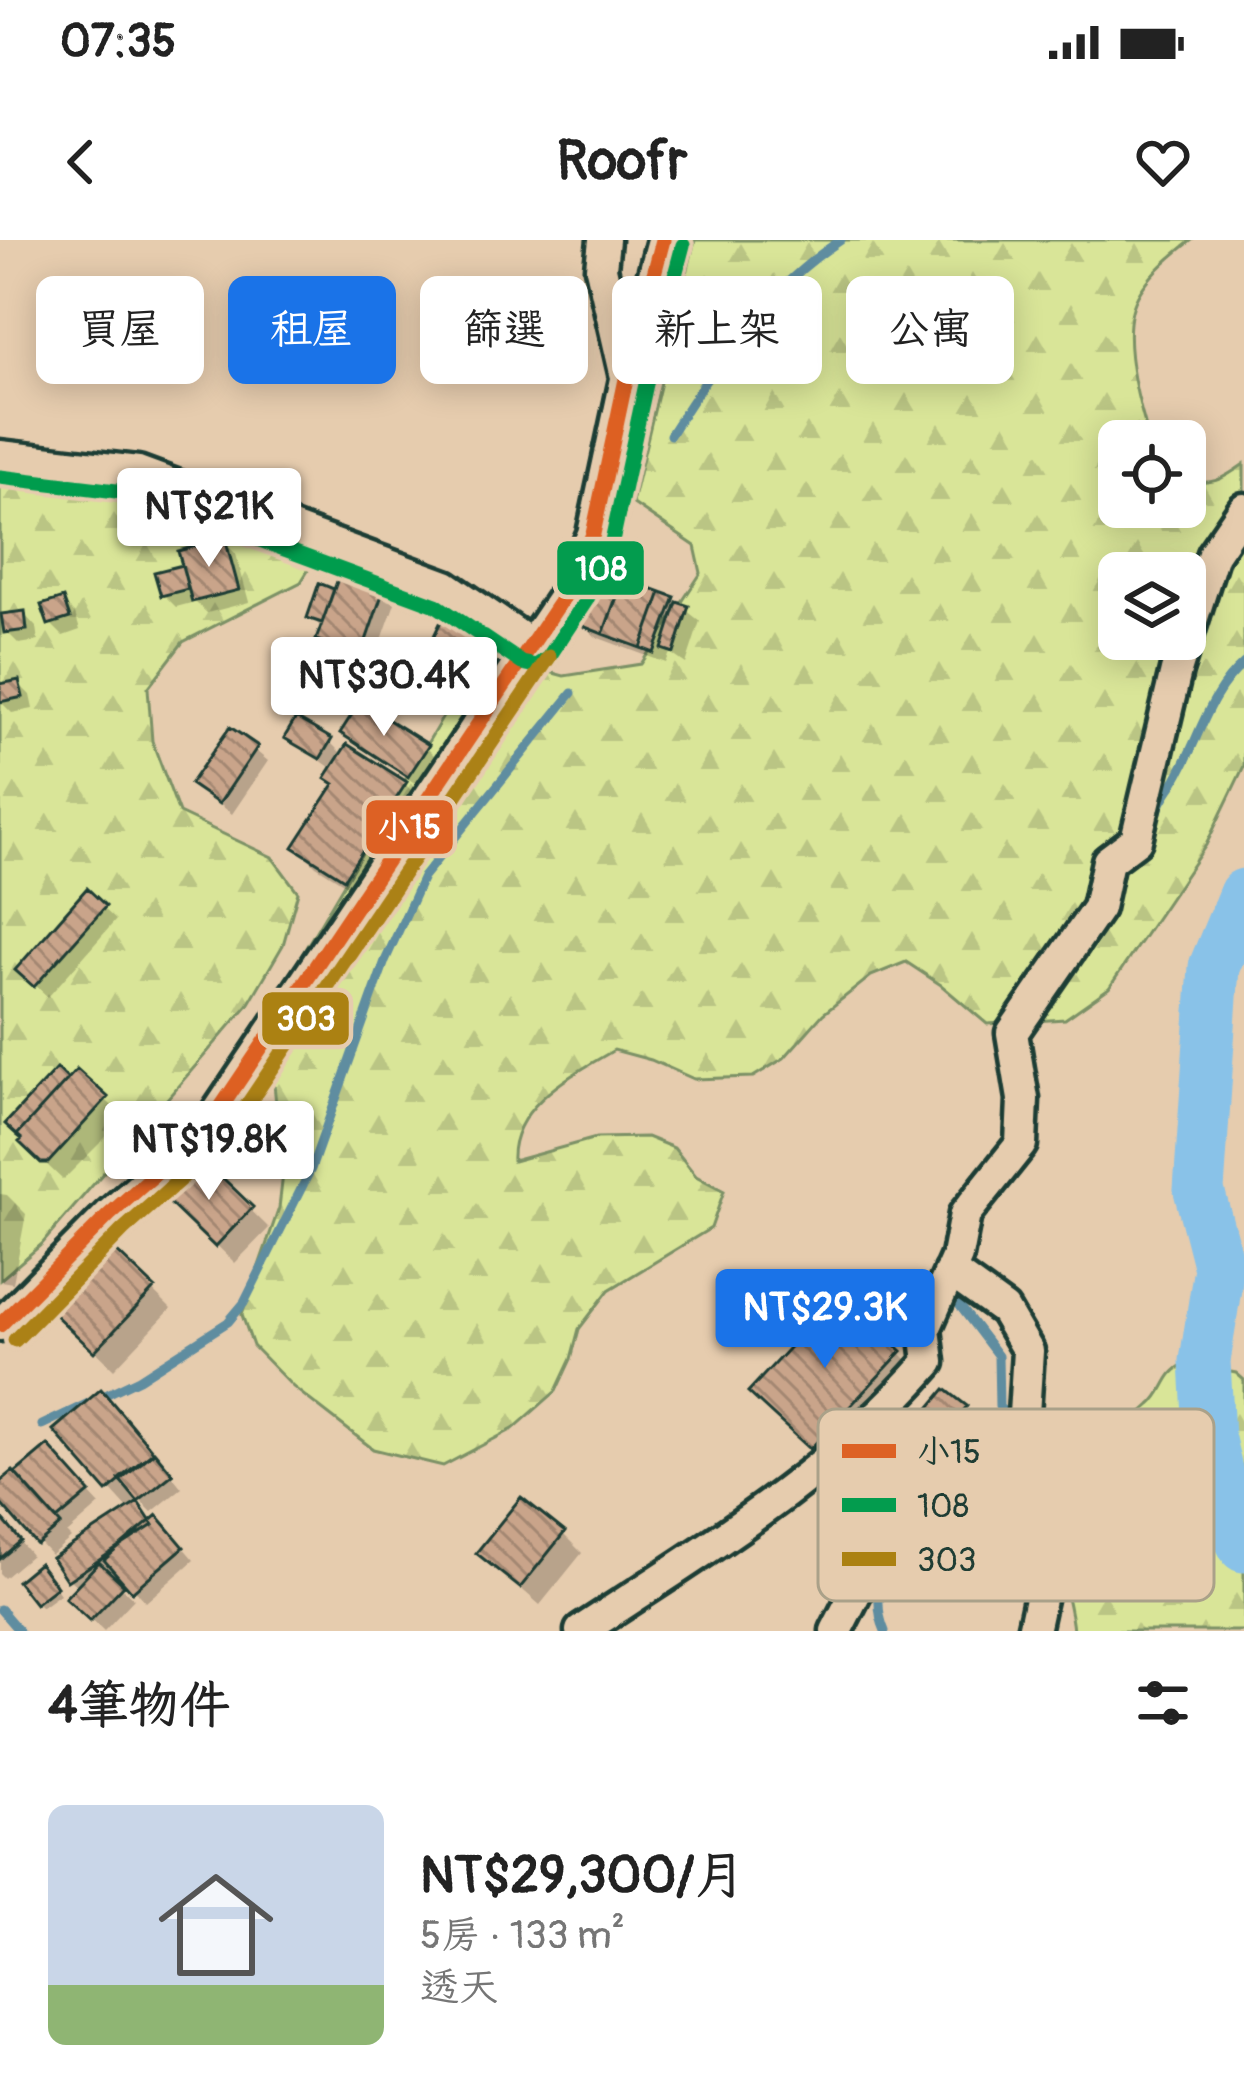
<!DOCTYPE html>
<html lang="zh-TW">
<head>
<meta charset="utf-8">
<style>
  body { margin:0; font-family:Pangolin,"LXGW WenKai TC",sans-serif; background:#f2f2f2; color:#222; height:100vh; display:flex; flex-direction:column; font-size:45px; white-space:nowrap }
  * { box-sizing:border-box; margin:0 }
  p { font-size:39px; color:#767676 }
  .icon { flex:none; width:66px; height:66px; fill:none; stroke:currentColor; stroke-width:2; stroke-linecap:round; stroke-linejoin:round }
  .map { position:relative; height:1391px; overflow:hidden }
  .side { display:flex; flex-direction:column; background:#fff; flex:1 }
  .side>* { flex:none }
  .guide { position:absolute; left:36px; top:36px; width:1173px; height:108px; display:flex; gap:24px }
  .fabs { position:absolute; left:1098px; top:180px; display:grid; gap:24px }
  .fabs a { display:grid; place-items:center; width:108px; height:108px; border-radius:18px; background:#fff; box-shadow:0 6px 30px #0003; font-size:60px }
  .price { position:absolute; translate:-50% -102px; padding:0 27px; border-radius:12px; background:#fff; color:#222; font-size:39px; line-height:78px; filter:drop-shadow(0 3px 6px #0008) }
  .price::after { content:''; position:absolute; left:50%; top:72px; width:36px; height:27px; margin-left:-18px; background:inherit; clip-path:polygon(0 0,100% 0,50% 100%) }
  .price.selected { background:#1a73e8; color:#fff }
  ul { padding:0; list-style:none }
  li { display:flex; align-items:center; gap:36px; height:300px; padding:0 48px }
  li span { display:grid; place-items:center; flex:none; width:336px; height:240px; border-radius:18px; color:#555 }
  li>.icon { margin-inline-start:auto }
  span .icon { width:144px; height:144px; fill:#fffc; stroke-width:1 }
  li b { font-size:51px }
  h2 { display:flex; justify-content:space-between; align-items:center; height:144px; padding:0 48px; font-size:51px }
  .chip { padding:0 42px; border-radius:18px; background:#fff; box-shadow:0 6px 30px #0003; font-size:42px; line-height:108px }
  .chip.selected { background:#1a73e8; color:#fff }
  .status { display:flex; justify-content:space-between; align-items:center; height:84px; padding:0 60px; background:#fff; direction:ltr }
  .status svg { height:33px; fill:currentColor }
  header { display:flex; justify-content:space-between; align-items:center; height:156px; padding:0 48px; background:#fff; font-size:54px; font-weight:700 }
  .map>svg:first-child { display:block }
  .forest { fill:url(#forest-firs); stroke:#7c9166; stroke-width:3; fill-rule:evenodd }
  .shadow { fill:#0003 }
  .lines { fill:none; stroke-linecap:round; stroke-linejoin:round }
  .stream { stroke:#5f8da0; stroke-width:9 }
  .river { stroke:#89c2e8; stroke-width:51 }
  .building { fill:url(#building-back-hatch); stroke:#1f3d34; stroke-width:3 }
  .minor-casing { stroke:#1f3d34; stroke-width:39 }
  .minor { stroke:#e6ccae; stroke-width:30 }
  .bus-1-casing { stroke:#e6ccae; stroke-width:24 }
  .bus-2-casing { stroke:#e6ccae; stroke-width:24 }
  .bus-3-casing { stroke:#e6ccae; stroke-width:24 }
  .bus-1 { stroke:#dd6124; stroke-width:15 }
  .bus-2 { stroke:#039c4e; stroke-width:15 }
  .bus-3 { stroke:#ab8112; stroke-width:15 }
  .key { fill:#e6ccae; stroke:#aaa189; stroke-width:3 }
  .key-label { font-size:33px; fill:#1f3d34 }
  .line-badge { stroke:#e6ccae; stroke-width:4.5 }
  .badge-label { font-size:33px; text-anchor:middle; font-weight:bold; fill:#fff }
</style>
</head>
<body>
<div class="status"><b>07:35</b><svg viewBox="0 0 49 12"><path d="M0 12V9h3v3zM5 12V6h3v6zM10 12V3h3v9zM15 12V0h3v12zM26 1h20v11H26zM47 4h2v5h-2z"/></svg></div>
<header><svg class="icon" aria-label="back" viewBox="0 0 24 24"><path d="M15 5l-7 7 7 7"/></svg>Roofr<svg class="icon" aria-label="heart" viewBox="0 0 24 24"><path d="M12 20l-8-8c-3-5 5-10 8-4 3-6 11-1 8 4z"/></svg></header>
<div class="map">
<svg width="1244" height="1391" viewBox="0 0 1244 1391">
  <defs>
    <pattern id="forest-firs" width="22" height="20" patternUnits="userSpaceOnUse" patternTransform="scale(3)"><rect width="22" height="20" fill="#d9e598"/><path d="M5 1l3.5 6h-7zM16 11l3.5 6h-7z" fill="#bac584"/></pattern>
    <pattern id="building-back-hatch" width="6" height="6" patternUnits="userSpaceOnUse" patternTransform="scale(3)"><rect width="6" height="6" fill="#c9a48a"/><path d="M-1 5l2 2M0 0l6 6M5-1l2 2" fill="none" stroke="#a38772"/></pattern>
  </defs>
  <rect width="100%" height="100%" fill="#e6ccae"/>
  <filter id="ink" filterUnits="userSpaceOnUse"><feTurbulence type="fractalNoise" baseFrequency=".00833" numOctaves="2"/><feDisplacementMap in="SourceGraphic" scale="24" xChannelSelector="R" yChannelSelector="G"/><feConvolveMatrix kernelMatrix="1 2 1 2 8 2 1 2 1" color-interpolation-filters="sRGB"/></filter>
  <g filter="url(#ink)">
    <path class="forest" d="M695,0H1192C1170,17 1139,42 1132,71C1123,108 1139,166 1150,201H1119V267H1185V238C1210,248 1223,239 1244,224V526L1206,605L1109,748L1065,779L987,784L941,745L906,722L871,736L823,774L784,818L753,837L694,839L651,820L614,810C572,835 510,866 513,921L596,898L647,897L674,908L696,936L724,951L711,988L609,1050L579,1089L571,1119L556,1151L513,1189L443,1226L373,1209L293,1147L253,1106L242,1075L279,968L283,934L273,834L285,795L298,721L444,475L490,416L564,436L641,424L701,333L695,306L632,263ZM1119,333H1185V399H1119Z
      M0,235L108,241L277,300L309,329L301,342L183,402L148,448L152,501L179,573L272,617L298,652L283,705L248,765L42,1004L0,1040Z
      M1184,1124L1236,1133L1244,1140V1391H1073C1071,1366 1062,1342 1060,1318C1055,1241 1099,1211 1150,1165C1166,1152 1164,1134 1184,1124Z"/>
    <path class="shadow" d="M224,302L236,314L249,362L207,373L195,362L176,367L164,355L185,327Z
      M321,347L336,352L383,351L395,363L373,425L332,411L320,399L323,389L311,377Z
      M673,360L700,381L686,424L670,413L666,423L596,397L583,385Z
      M62,361L75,374L80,390L63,396L51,384Z
      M24,374L36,387L38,401L19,404L6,391Z
      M484,398L497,410L475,455L436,436L424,424Z
      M18,443L30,455L33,469L12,473L0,461V447Z
      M231,491L268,521L232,574L194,544Z
      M344,493L427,508L439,520L421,547L356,505Z
      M288,497L330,502L343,515L405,544L424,563L364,656L316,626L297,607L337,545L334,530Z
      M87,653L116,680L48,757L19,730Z
      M77,833L125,878L63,940L23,902Z
      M203,923L269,988L235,1023L169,959Z
      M0,954L7,955L26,974L13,1043L0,1041Z
      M113,1012L171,1069L114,1129L56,1072Z
      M900,1113L925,1138L837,1232L777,1176Z
      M945,1153L977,1181L957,1207L936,1190Z
      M57,1191L170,1233L182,1248L152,1272L139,1259L134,1263L152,1283L169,1291L194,1320L146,1362L116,1328L107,1334L134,1359L104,1391L70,1358L79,1348L69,1339L130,1271Z
      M48,1209L100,1265L67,1294L71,1298L51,1315L0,1259V1247Z
      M0,1278L31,1315L4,1338L0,1334Z
      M563,1294L582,1313L540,1365L480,1313Z
      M44,1332L60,1354L42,1367L37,1362Z"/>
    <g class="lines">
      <path class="stream" d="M670,195C716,122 768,47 841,0
        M1158,572C1161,559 1170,550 1176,539C1200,498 1207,455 1244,423
        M960,1044V1066L998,1116L999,1167L1014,1181
        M42,1185L139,1139L228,1082L244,1063L311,929L385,721L423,637L572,453
        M1031,1199L1059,1226L1091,1236
        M894,1290L906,1268
        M885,1323C879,1347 875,1369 885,1391
        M0,1369L19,1391"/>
      <path class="river" d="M1244,654L1214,727L1199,950L1219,1028L1205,1121L1209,1196L1229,1280L1244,1307"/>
    </g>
    <path class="building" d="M225,298L239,350L192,362L178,311Z
      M182,325L188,349L161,356L154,332Z
      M340,333L384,349L361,415L316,400Z
      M623,338L661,352L641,408L603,394Z
      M597,340L620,349L603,394L580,385Z
      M319,343L334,349L322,383L307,378Z
      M661,352L675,357L654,413L641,408Z
      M63,358L70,378L48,385L41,365Z
      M677,362L689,366L674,413L662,409Z
      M25,371L27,390L4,393L1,374Z
      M444,375L486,395L462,445L420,425Z
      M19,440L23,457L0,462V444Z
      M360,462L429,505L408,537L340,493Z
      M296,478L332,499L320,519L284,498Z
      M230,487L258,506L219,564L190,544Z
      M347,504L407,542L344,639L293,607L334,544L325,538Z
      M87,648L106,666L34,747L15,730Z
      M57,828L68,839L17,895L5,884Z
      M77,829L108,857L48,923H41L19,902L22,899L17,895Z
      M203,919L253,967L215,1007L165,959Z
      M113,1008L155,1048L94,1112L52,1072Z
      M840,1053L902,1111L810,1209L748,1152Z
      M101,1149L154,1212L107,1252L53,1190Z
      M945,1149L967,1166L943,1197L920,1179Z
      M48,1205L90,1252L57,1280L15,1233Z
      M154,1211L173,1234L138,1262L119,1239Z
      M13,1231L61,1285L37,1305L0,1263V1242Z
      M521,1257L565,1292L520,1348L476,1313Z
      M138,1262L153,1285L67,1341L52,1318Z
      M157,1275L184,1307L132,1352L104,1320Z
      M0,1276L21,1301L0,1319Z
      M99,1322L124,1345L90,1381L65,1358Z
      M39,1323L57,1347L35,1364L17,1341Z"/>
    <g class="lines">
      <g class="minor-casing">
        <path id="minor" d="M604,0L601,28L625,133
          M0,216L138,232L446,346L532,405
          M950,1031L1004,1070L1028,1111L1020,1237L1011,1276L1043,1345L1033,1391
          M0,1085L109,975L207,888L569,349L593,294L626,139L663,0
          M581,1391C703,1311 833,1233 929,1122L925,1089L957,1016L965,974L1021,904L1023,859L1012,793L1098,668L1108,621L1136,600L1176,431L1213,314L1244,269
          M836,1391L873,1319L885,1276L895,1197L884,1174"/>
      </g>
      <use href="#minor" class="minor"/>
      <g class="bus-1-casing">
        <path id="bus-1" d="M0,1085L109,975L207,888L569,349L593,294L626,139L663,0"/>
      </g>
      <g class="bus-2-casing">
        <path id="bus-2" d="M0,237L133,253L436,365L522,423L536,426L548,418L587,359L612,302L646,144L683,5"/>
      </g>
      <g class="bus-3-casing">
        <path id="bus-3" d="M15,1100L123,990L223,901L549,417"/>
      </g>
      <use href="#bus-1" class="bus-1"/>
      <use href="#bus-2" class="bus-2"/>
      <use href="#bus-3" class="bus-3"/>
    </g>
  </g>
  <rect x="818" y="1169" width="396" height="192" rx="18" class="key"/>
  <rect x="842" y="1204" width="54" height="14" fill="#dd6124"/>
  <rect x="842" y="1258" width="54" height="14" fill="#039c4e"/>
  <rect x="842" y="1312" width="54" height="14" fill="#ab8112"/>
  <g class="key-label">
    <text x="917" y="1223">小15</text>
    <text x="917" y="1277">108</text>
    <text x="917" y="1331">303</text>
  </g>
  <g class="line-badge">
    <rect x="555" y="299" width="91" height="58" rx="12" fill="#039c4e"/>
    <rect x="364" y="558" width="91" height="58" rx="12" fill="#dd6124"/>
    <rect x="260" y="750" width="91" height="57" rx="12" fill="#ab8112"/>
  </g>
  <g class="badge-label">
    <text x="601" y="340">108</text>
    <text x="409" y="598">小15</text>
    <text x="306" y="790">303</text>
  </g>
</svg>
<div class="fabs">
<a><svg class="icon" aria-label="locate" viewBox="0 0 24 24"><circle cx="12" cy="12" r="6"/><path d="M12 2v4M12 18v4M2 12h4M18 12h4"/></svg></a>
<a><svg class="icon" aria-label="layers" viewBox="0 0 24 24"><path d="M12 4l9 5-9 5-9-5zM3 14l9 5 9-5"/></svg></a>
</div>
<b class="price" style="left:209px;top:330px">NT$21K</b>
<b class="price" style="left:384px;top:499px">NT$30.4K</b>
<b class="price" style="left:209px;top:963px">NT$19.8K</b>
<b class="price selected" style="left:825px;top:1131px">NT$29.3K</b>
<div class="guide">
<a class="chip">買屋</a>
<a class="chip selected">租屋</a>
<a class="chip">篩選</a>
<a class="chip">新上架</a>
<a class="chip">公寓</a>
</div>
</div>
<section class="side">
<h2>4筆物件<svg class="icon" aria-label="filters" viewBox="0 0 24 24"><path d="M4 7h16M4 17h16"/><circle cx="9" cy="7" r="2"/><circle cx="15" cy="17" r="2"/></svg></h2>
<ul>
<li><span style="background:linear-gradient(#c9d6e8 75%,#8fb573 0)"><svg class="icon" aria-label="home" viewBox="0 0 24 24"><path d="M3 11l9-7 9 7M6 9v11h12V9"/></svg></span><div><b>NT$29,300/月</b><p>5房 · 133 m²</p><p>透天</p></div></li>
</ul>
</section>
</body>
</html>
